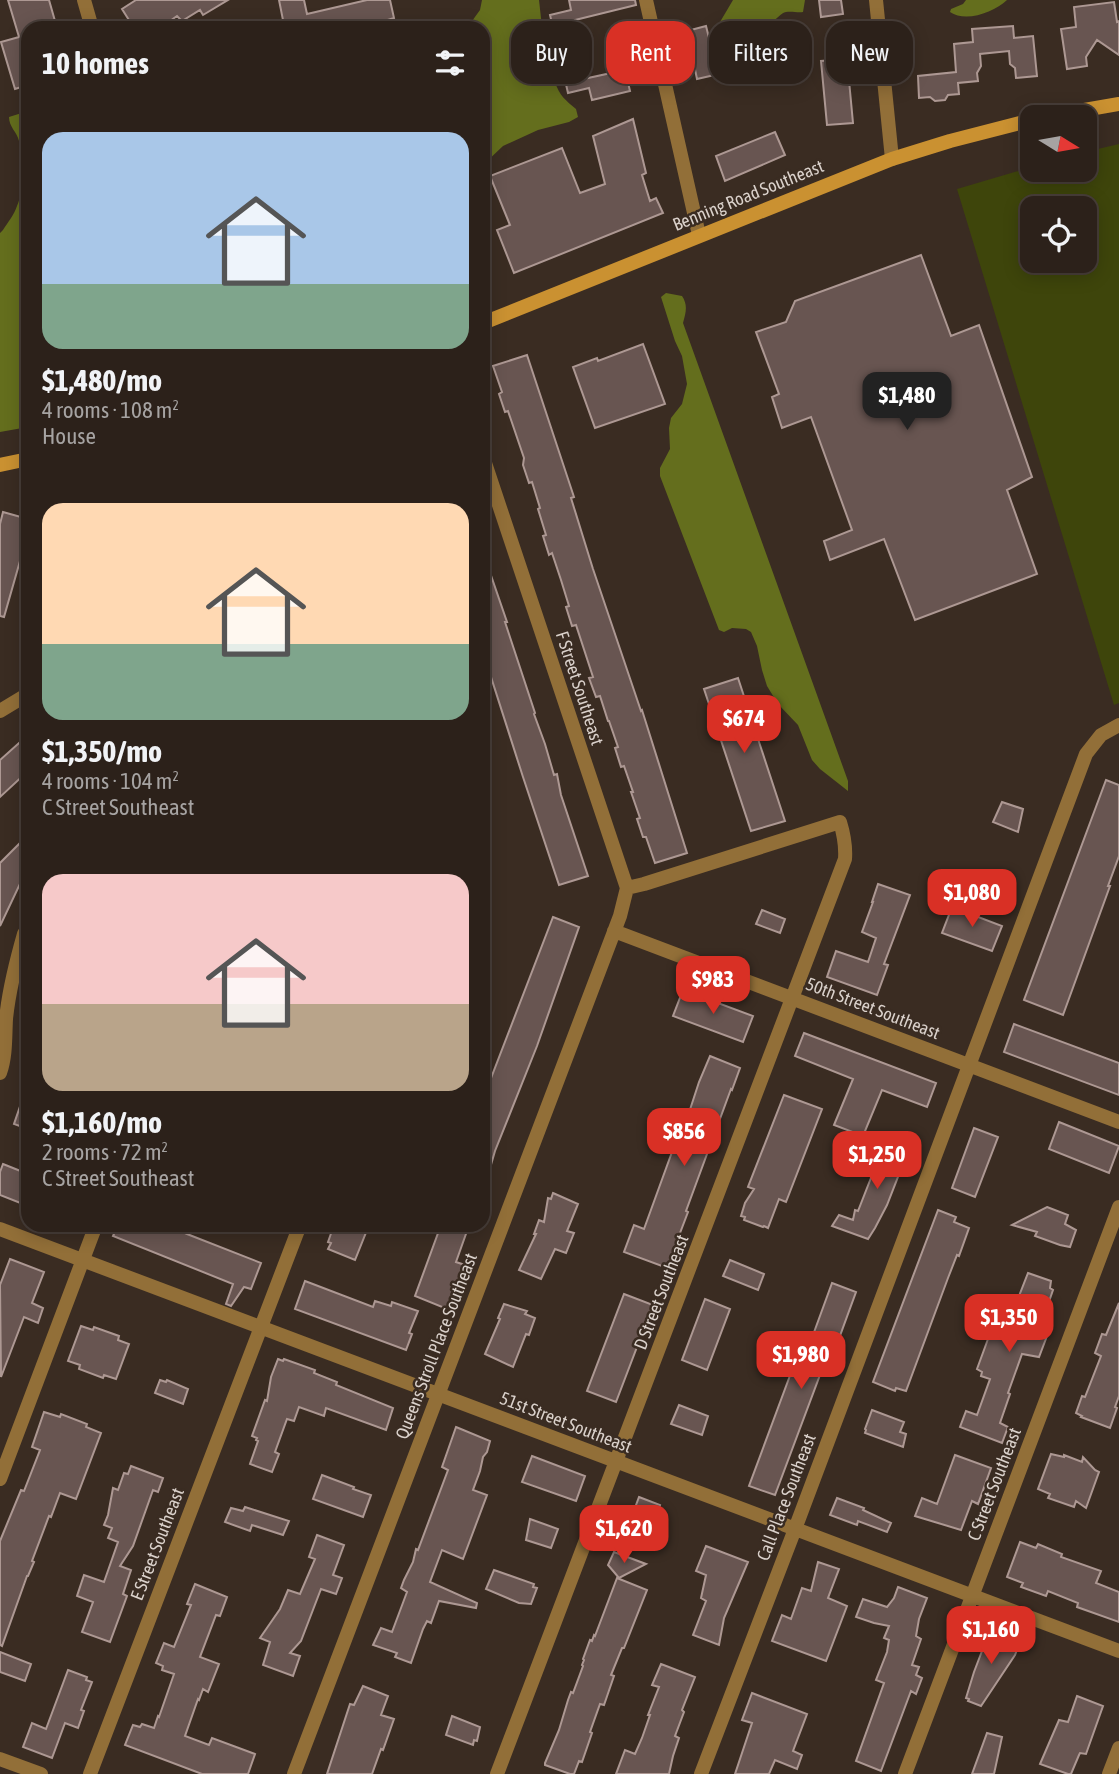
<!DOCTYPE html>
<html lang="en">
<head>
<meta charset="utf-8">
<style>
  body { margin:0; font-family:"Asap Condensed",sans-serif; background:#342923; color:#f1f3f6; height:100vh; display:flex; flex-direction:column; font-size:26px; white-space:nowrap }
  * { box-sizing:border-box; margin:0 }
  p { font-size:23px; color:#a6a3a2 }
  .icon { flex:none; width:38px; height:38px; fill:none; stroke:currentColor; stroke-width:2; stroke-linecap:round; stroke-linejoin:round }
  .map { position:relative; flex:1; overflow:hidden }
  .drawer { position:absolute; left:21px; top:21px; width:469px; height:1211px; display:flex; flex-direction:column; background:#2c211a; border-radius:21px; box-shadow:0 4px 18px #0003,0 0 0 2px #483e39 }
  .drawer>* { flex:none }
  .guide { position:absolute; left:511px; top:21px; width:502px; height:63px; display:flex; gap:14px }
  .needle { width:46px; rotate:101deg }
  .controls { position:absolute; left:1020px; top:105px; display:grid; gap:14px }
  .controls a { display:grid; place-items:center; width:77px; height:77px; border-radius:14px; background:#2c211a; box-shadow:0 4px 18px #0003,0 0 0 2px #483e39; font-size:35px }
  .price { position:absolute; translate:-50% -60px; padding:0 16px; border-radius:14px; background:#d93025; color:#fff; font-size:23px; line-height:46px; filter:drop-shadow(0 2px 4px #0008) }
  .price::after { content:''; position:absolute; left:50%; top:42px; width:21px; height:16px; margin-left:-10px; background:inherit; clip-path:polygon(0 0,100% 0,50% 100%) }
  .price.active { background:#222; color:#fff }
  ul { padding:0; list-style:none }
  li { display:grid; align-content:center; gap:14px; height:371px; padding:0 21px }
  li span { display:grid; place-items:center; height:217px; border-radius:21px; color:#555 }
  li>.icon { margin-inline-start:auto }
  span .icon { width:126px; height:126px; fill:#fffc; stroke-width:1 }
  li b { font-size:30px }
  h2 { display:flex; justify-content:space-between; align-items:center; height:84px; padding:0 21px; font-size:30px }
  .pill { padding:0 24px; border-radius:21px; background:#2c211a; box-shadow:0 4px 18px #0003,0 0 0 2px #483e39; font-size:24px; line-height:63px }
  .pill.active { background:#d93025; color:#fff }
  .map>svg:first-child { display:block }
  .green { fill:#3e450b; fill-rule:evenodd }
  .forest { fill:#646e1d }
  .building { fill:#685551; stroke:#ad9893; stroke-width:2 }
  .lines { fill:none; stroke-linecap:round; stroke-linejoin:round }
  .minor { stroke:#926f38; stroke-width:14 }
  .tertiary { stroke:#926f38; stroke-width:14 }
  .secondary { stroke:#ca9131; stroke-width:14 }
  .labels { text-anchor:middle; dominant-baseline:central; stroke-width:5; stroke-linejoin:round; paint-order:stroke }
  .street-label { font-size:18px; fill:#dad1cb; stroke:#3a2c22 }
</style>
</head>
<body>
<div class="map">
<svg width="1119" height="1774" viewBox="0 0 1119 1774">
  <rect width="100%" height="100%" fill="#3a2c22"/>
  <path class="green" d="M1119,144V703L1114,705L957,189L1032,167V170H1085V152ZM1085,208V261H1032V208Z"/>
  <path class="forest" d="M482,0H539L542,27L555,82C559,95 566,101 576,109L578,117L569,122L538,130L503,146L483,165V28H467L480,10Z
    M733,0H805L803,12C798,13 792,11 786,12C781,13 777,19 772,22C762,28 751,31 742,38C733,34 720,32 720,22Z
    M966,0H1007C994,12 966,23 950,12L951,9L963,4Z
    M28,111V427L0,432V233L3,230C8,222 14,215 17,206C25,187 23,161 19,141C17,132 9,127 9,117Z
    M666,293L682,296C688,305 686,312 683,323L848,781V791L820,769L812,760L798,725L778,704L767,686L762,670L757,646L751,632L746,629L732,628L724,632L719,630L660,476V468L670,449L669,428L671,418L682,404L687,384L682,356L675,341L661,297Z"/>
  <path class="building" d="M8,0H49L57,28H28V85L15,89L1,42L19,37Z
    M136,0H228L203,15L200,10L182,21L177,16L160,28L157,22L147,28H134L122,9Z
    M279,0H304L307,14L367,0H390L394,18L378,23L379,28H272L271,23L283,20Z
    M569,0H635L636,5L575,20L588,78L625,70L630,91L592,100L589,88L568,93L550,15L571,10Z
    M819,0H841L843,14L821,17Z
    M1114,2L1117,22L1119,21V55L1097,40L1086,57L1087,66L1067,69L1061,29L1076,27L1074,7Z
    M706,26L712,50H716L719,74L697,79L687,31Z
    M1013,26L1014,38L1033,36L1037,76L1016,78L1015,68L1010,64L1009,51L980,54L981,66L977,73L978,81L958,83L959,94L948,95L945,100L935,101L930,97L919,98L918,76L956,72L954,44L973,42L972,29Z
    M847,59L853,123L827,125L821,61Z
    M633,119L646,173L642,175L650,201L656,198L663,213L514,273L497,230L510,225L490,176L562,148L580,193L605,184L593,136Z
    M775,132L785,155L725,181L716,156Z
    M921,255L951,336L979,325L1032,477L1007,490L1037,574L915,620L884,539L830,560L824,541L852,530L811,417L782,428L772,397L779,394L756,332L786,322L795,301Z
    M643,344L665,404L595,428L573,367L597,358L598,361Z
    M527,355L574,497L571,498L593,569L641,711L642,710L687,853L655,863L646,837H643L637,819L640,818L631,792H633L624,766L621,767L615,748L618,747L609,721H608L600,696L596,697L589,678L593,677L576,625L572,626L566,607L569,606L561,580L552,553L549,555L543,536L546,535L538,509L540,508L532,482L529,483L523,465L524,458L508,411L505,412L499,394L502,392L493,366Z
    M3,512L28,519V533L4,617L0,616V524Z
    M483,558H485L507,622H505L535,713L534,714L545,744L554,775L557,774L561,795L588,876L559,885L523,777L483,652Z
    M738,678L785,821L751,831L704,689Z
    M28,735V771L0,797V760Z
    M1106,780L1119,785V856L1108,886H1110L1063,1015L1024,1000Z
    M1002,802L1023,809L1018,832L993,822Z
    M28,835V867L0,926V863Z
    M878,884L910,895L884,964L888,965L877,995L827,977L836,951L868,962L876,938L862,932L873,902H872Z
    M952,907L1002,926L992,951L942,933Z
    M762,910L785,919L780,933L756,924Z
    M553,917L579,927L537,1046L495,1151L486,1182L483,1181V1099Z
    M683,990L753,1016L743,1042L673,1016Z
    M1014,1024L1119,1063V1095L1004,1052Z
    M804,1033L936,1083L927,1107L882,1090L863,1136L834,1125L853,1079L795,1056Z
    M710,1056L740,1068L732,1090L731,1089L686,1211L688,1212L677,1241L680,1242L670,1269L624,1252L634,1225L644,1229L680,1130L683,1131L699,1082Z
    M26,1089H28V1129L14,1124Z
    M784,1095L822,1109L786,1202L779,1199L768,1228L764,1226L763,1227L744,1220L745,1217L741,1216L745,1203L754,1189L748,1187Z
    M1059,1122L1119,1146L1109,1173L1049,1149Z
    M974,1128L998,1137L975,1197L952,1188Z
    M887,1137L910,1146L887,1205L875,1228L868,1239L832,1226L839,1215L853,1220L855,1210L858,1211Z
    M3,1164L28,1174V1206L0,1195V1172Z
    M553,1193L578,1204L567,1231L574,1233L566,1253L555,1249L541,1279L519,1270L536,1234H534L539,1220L544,1222L548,1198L551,1199Z
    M1047,1207L1068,1215L1065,1224L1076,1230L1070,1247L1060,1245L1035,1236L1037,1232L1012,1225Z
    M938,1210L956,1217L954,1222L969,1228L959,1256L957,1255L948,1278L906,1391L896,1388L895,1391L873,1382Z
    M118,1225H168L187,1234L261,1263L251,1289L244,1287L231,1306L226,1304L233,1284L113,1236Z
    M334,1225H369L355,1260L328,1249L331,1243L328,1242Z
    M441,1225H467L465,1231H467L456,1262L465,1265L456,1291H454L447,1309L415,1296Z
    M10,1259L44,1272L32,1303L43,1308L38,1323L24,1317L1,1377L0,1285Z
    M730,1260L764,1274L758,1290L723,1276Z
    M1028,1273L1051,1281L1050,1288L1053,1290L1042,1322L1048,1325L1044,1334L1047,1336L1039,1357L1022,1354L1008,1393L1010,1394L1000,1423L1008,1427L1002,1443L960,1427L966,1411L977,1415L990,1379L981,1376L982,1372L977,1369L988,1339L983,1336L991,1314L993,1315L998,1305L1007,1310L1008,1306L1014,1309Z
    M305,1281L373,1307L375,1301L391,1306L392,1302L418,1311L409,1333L412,1334L406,1350L295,1309Z
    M832,1283L856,1292L834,1352L829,1351L775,1495L749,1486L798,1354L805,1357Z
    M624,1294L653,1305L616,1402L587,1391Z
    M705,1299L730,1309L707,1370L682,1360Z
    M1119,1303V1396L1115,1407L1117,1408L1110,1428L1081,1417L1082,1416L1076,1413L1082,1396L1085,1397L1101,1356L1095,1353L1102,1334L1106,1335Z
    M504,1304L527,1311L525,1314L535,1318L529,1335L526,1334L513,1367L485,1354L500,1319L498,1318Z
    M81,1326L93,1330L94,1327L119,1336L118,1340L129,1344L116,1379L104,1375L103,1378L79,1369L80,1365L68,1361Z
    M278,1359L283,1361L284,1359L315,1370L314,1373L337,1382L336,1385L393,1408L386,1430L326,1408L324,1416L299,1407L294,1421L287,1419L275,1452L279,1454L272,1472L250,1464L258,1441L256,1440L257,1438L252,1436L265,1400L267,1401L271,1377Z
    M160,1380L166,1382L167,1380L188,1389L183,1404L155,1393Z
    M679,1405L708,1416L702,1435L671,1424Z
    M872,1410L904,1422L900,1432L906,1434L903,1447L865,1433L866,1430L865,1429Z
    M44,1412L60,1417L61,1414L87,1424L86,1427L101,1433L76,1499L60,1493L51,1517L49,1516L32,1561L34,1562L28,1576H27L2,1646L0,1645V1541L21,1490L24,1491L40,1450L32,1447Z
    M456,1427L490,1441L487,1452L483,1457L480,1471L473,1490L487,1495L463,1559L442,1550L430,1582L477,1603L476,1608L439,1601L431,1623L427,1621L423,1629L411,1663L395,1657L397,1653L373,1645L381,1628L392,1632L407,1592L401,1588L404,1580L413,1562L416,1549L418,1550L448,1470L442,1467Z
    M1051,1454L1064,1457V1455L1082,1462L1083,1457L1095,1470L1099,1472L1086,1508L1076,1501L1074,1507L1048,1498L1050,1494L1038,1489Z
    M955,1455L991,1468L978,1504L972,1501L961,1530L915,1516L922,1498L937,1504Z
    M532,1456L585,1476L576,1501L522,1482Z
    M131,1466L163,1478L158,1492L153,1490L133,1546L120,1566L131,1570L123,1594L127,1596L110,1642L82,1632L93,1602L77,1596L84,1575L104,1582L118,1542L108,1538L112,1528L104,1525L108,1515L113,1488L118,1490L124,1473L128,1474Z
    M322,1475L354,1487L353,1489L371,1495L363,1517L313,1499Z
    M639,1497L660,1505L654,1524L632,1516Z
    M837,1498L864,1508L863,1510L891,1523L887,1532L858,1521L857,1525L830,1515Z
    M245,1507L289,1521L283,1535L252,1525L250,1531L225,1522L231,1508L243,1511Z
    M530,1519L558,1529L551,1548L526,1540Z
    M317,1535L344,1545L333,1575L342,1578L336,1594L321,1589L301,1641L290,1653L300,1656L293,1676L263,1665L270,1642L260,1638L280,1609L288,1590L300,1594L315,1559L309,1557Z
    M1020,1542L1036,1548L1038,1544L1062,1554L1061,1557L1101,1571L1096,1583L1119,1592V1622L1077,1607L1078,1603L1048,1591L1046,1596L1021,1587L1023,1583L1007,1577Z
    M706,1546L748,1562L724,1618L719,1645L693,1635L706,1601L701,1598L706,1575L696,1571Z
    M614,1552L646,1564L619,1578L608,1565Z
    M818,1562L839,1569L828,1598L847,1606L826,1661L772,1641L782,1615L791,1619L802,1588L811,1591Z
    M494,1570L534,1584L533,1587L537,1588L531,1604L519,1603L486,1589Z
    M617,1578L647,1590L624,1648H622L611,1675L614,1676L604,1705L600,1704L590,1732L592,1733L582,1762L579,1761L574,1774H570L545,1765V1763L559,1730L568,1700L571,1692L573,1693L583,1666L582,1665L584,1660L583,1659L590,1640L592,1641L594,1635L595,1636Z
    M195,1584L227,1597L220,1616L216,1615L200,1657L219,1664L208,1692L203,1689L199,1700L198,1699L185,1736L209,1745L212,1738L255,1754L248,1774H202L125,1745L133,1725L140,1727L142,1724L154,1728L158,1716L159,1717L174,1674L162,1670L163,1666L156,1663L164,1643L174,1647L191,1605L187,1604Z
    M898,1587L927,1598L919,1619L916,1636L921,1639L912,1665L919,1667L916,1675L922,1678L916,1694L911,1691L881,1771L856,1761L884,1683L876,1680L887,1652L889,1640L884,1638L889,1626L874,1623L856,1617L863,1599L887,1607L894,1598Z
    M990,1630L1020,1642L1015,1655L981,1706L968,1701L969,1699L966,1698L974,1672Z
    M0,1652L31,1664L25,1681L0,1672Z
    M661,1664L695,1677L682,1710L684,1712L675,1736L679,1738L673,1756L669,1774H616L625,1750L635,1754L642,1738L650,1715H648L659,1687L652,1685Z
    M68,1670L87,1677L86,1680L92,1682L81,1710L84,1711L78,1728L65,1723L52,1758L23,1747L32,1723L46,1729Z
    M363,1686L388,1696L381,1715L394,1719L383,1750L381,1749L372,1774H327L350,1704L354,1705Z
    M752,1693L807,1714L793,1751L802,1755L797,1769L775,1760L769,1774H735L752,1723L742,1720Z
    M1077,1696L1103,1706L1086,1754L1080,1753L1079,1755L1071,1774H1068L1040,1764L1059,1720L1068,1722Z
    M452,1716L480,1727L477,1741L474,1740L473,1745L446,1735Z
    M987,1733L1002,1737L994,1774H972Z"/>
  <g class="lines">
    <path class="minor" d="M84,0L92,28
      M646,0L699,235
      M614,931L1119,1122
      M0,1073C6,1056 5,1037 6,1019C9,989 16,962 24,934L28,928
      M0,1229L1119,1651
      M0,1479L96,1225
      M0,1759L41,1774
      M90,1774L300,1225
      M294,1774L620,916L627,888L483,457
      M497,1774L845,859C846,845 844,835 840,822L644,884L627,888
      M701,1774L795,1529L1086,754L1101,735L1119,725
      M905,1774L1119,1207
      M1109,1774L1119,1748"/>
    <path class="tertiary" d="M876,0L892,159
      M0,711L28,694"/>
    <path class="secondary" d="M1044,117L1119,104
      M483,323L892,159L950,141L1032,120
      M0,465L28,459"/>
  </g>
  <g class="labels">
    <g class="street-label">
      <text transform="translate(748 195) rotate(-22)">Benning Road Southeast</text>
      <text transform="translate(580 688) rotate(72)">F Street Southeast</text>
      <text transform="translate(873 1008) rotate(21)">50th Street Southeast</text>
      <text transform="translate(661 1292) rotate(-69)">D Street Southeast</text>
      <text transform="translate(436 1346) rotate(-69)">Queens Stroll Place Southeast</text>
      <text transform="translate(566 1422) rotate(21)">51st Street Southeast</text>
      <text transform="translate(994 1484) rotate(-69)">C Street Southeast</text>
      <text transform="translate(786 1497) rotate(-69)">Call Place Southeast</text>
      <text transform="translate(157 1544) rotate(-69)">E Street Southeast</text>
    </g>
  </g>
</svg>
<div class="controls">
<a><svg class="needle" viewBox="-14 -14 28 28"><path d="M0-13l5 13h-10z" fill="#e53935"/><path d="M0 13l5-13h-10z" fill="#a6a3a2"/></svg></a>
<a><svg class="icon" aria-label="locate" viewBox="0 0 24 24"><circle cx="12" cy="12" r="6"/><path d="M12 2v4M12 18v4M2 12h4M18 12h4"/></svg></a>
</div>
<b class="price active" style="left:907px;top:432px">$1,480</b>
<b class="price" style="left:744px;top:755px">$674</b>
<b class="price" style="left:972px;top:929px">$1,080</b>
<b class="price" style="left:713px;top:1016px">$983</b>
<b class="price" style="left:684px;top:1168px">$856</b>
<b class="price" style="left:877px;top:1191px">$1,250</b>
<b class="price" style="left:1009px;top:1354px">$1,350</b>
<b class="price" style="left:801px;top:1391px">$1,980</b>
<b class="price" style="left:624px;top:1565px">$1,620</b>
<b class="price" style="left:991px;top:1666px">$1,160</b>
<div class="guide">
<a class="pill">Buy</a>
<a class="pill active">Rent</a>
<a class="pill">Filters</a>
<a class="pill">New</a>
</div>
<section class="drawer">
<h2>10 homes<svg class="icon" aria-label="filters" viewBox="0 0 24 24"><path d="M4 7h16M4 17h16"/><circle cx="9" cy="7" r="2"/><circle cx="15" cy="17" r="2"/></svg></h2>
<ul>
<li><span style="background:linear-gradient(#a9c7e8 70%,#7fa58c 0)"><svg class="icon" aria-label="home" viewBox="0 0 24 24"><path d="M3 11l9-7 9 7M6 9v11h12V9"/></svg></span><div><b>$1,480/mo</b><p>4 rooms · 108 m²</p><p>House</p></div></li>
<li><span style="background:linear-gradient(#ffd9b3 65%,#7fa58c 0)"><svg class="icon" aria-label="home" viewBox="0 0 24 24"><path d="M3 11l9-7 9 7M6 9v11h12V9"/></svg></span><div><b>$1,350/mo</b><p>4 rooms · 104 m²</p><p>C Street Southeast</p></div></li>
<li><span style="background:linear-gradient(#f6c9c9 60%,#b9a48a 0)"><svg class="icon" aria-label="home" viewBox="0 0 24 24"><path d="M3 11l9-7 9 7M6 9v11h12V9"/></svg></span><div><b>$1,160/mo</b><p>2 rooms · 72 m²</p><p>C Street Southeast</p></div></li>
</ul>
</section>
</div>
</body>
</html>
